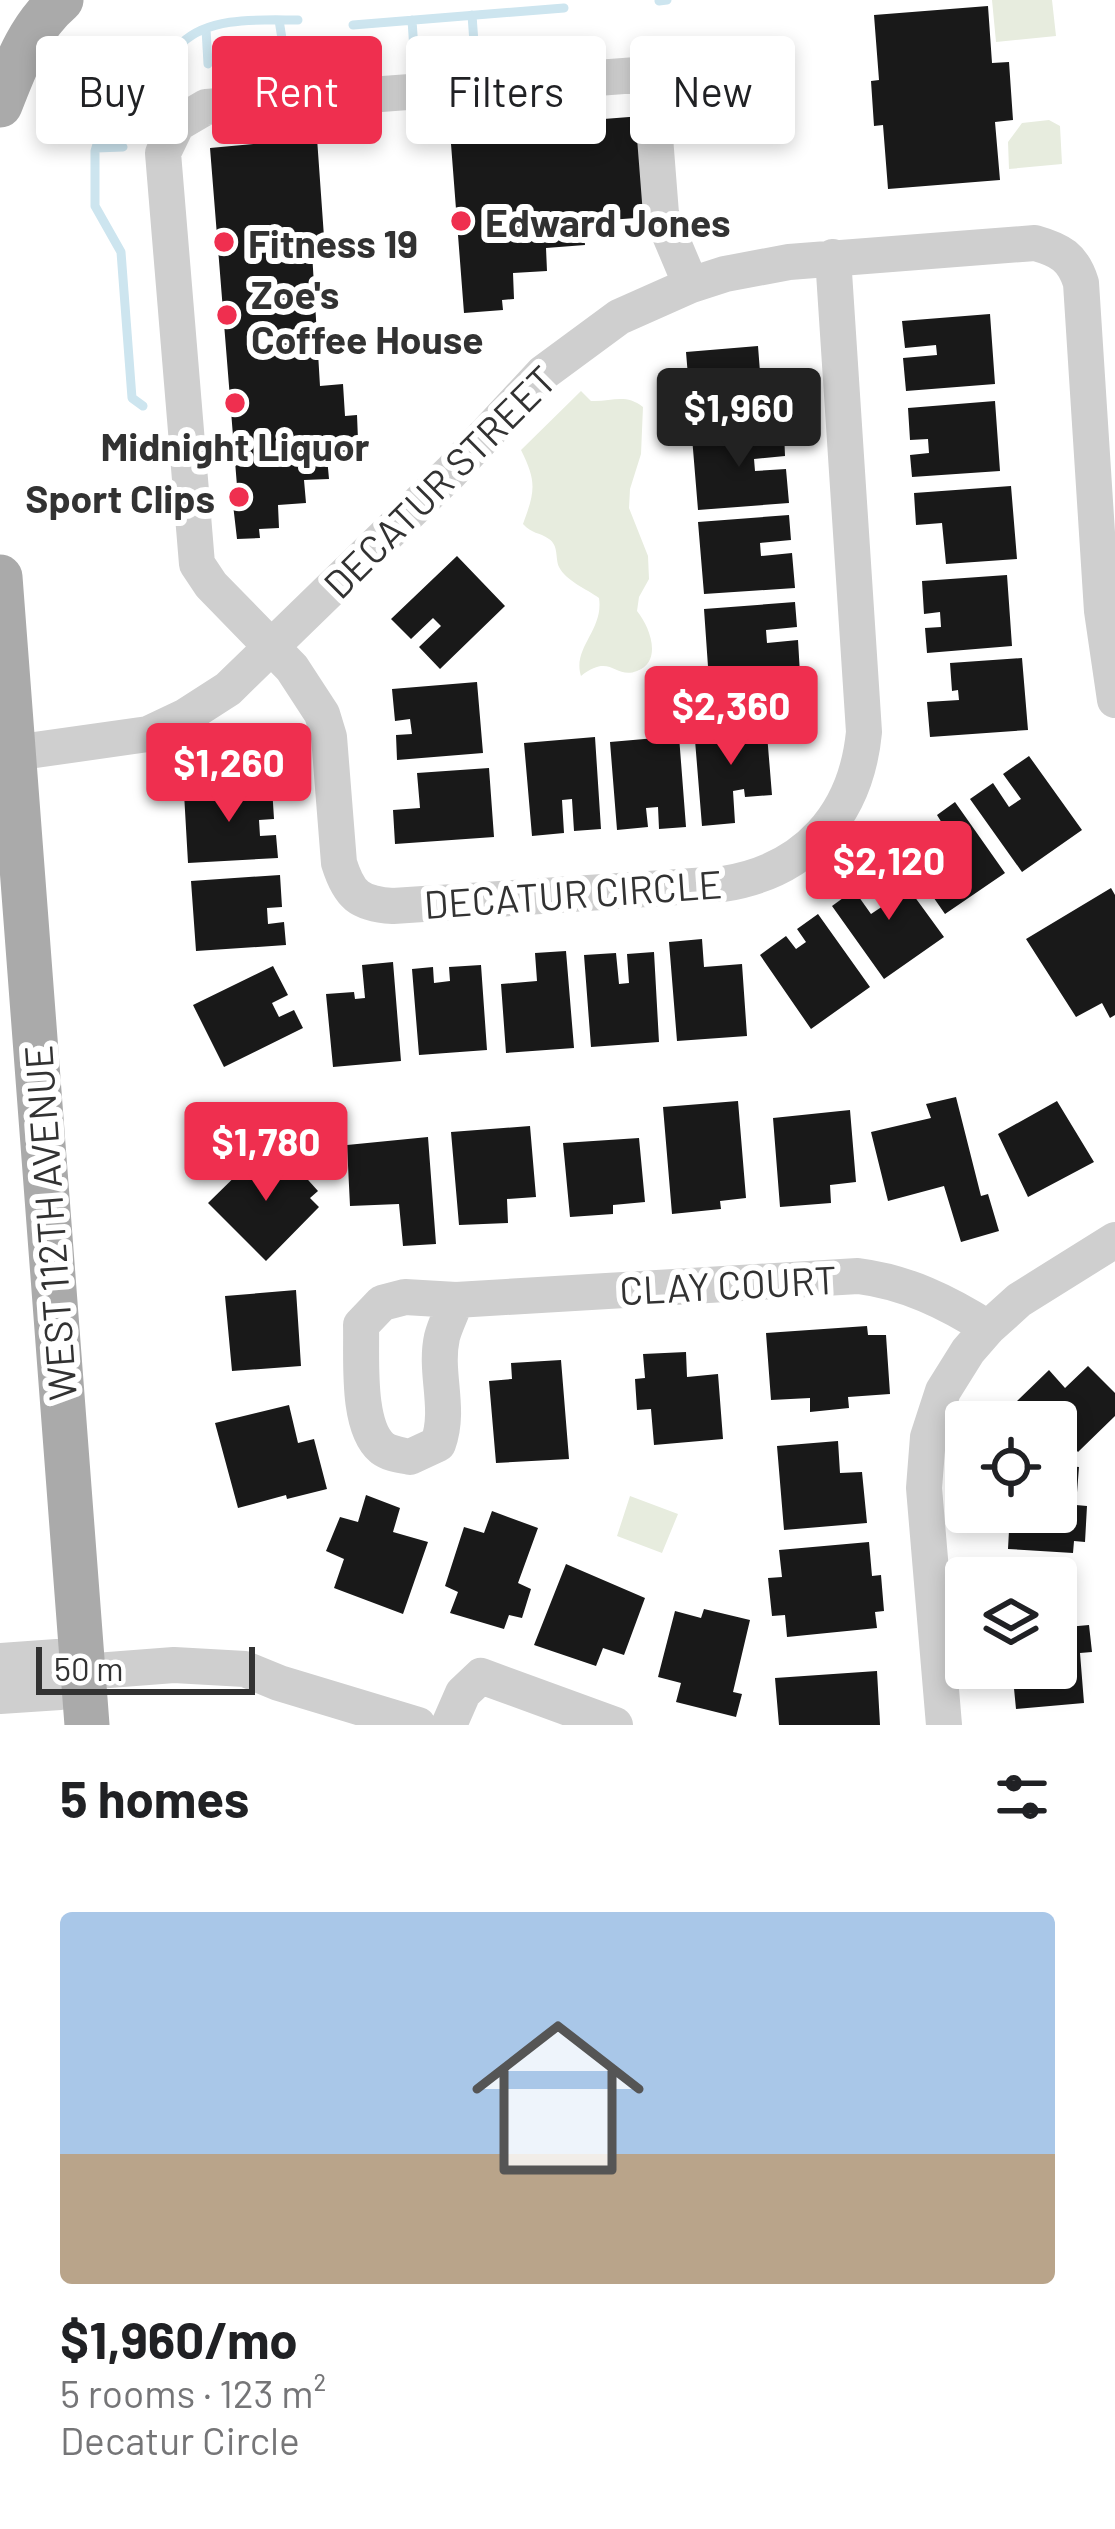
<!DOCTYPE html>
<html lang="en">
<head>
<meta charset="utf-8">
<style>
  body { margin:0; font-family:Barlow,sans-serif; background:#f6f6f6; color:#202124; height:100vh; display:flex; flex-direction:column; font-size:45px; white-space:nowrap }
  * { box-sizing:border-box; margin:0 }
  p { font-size:39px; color:#757577 }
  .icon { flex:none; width:66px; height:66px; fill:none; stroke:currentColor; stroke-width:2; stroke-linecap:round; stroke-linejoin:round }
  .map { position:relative; height:1725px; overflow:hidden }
  .sheet { display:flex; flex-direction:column; background:#fff; flex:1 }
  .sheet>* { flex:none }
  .top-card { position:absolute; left:36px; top:36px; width:1044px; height:108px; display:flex; gap:24px }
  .tools { position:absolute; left:945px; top:1401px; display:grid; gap:24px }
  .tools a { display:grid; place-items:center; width:132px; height:132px; border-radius:12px; background:#fff; box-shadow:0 6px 18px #0003; font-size:60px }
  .scale { position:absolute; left:36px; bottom:30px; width:219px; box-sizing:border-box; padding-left:12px; border:6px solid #323232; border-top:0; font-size:33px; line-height:42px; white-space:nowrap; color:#323232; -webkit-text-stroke:9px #fff; paint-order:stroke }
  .price { position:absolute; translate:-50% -102px; padding:0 27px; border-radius:12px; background:#ef2f4f; color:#fff; font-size:39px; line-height:78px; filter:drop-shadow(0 3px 6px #0008) }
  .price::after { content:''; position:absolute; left:50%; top:72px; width:36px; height:27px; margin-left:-18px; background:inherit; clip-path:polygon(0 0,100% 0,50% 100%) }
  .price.current { background:#222; color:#fff }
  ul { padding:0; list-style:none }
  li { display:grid; align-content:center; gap:24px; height:636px; padding:0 60px }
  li+li { border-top:3px solid #e0e0e0 }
  li span { display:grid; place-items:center; height:372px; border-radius:12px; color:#555 }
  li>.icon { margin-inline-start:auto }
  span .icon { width:216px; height:216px; fill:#fffc; stroke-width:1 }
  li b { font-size:51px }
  h2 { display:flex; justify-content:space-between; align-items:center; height:144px; padding:0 60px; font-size:51px }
  .chip { padding:0 42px; border-radius:12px; background:#fff; box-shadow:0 6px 18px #0003; font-size:42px; line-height:108px }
  .chip.current { background:#ef2f4f; color:#fff }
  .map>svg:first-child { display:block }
  .green { fill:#e7ecde }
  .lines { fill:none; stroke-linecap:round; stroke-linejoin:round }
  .stream { stroke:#cde5ef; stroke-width:9 }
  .building { fill:#191919 }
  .minor { stroke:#cfcfcf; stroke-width:36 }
  .major { stroke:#aaa; stroke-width:45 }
  .poi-dot { fill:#ef2f4f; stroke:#fff; stroke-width:4.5 }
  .labels { text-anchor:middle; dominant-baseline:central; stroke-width:12; stroke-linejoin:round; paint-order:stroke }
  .poi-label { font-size:39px; font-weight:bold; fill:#323232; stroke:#fff; text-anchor:start }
  .street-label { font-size:39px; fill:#323232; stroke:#fff }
</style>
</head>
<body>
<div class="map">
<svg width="1115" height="1725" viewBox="0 0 1115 1725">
  <rect width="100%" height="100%" fill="#fff"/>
  <path class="green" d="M992,0H1052L1056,36L996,42Z
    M1049,120L1060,126L1062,164L1009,169L1008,142L1022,123Z
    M581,391L591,401C612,402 625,393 643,407L641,454L630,489L629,508L648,556L649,579L639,597L637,611C650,627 663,661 637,671C615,680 611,652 581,676C572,648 604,630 599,598C587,589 566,581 559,567C555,558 559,546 549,539C539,532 532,534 523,524C535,491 537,482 521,450Z
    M630,1496L678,1514L662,1553L617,1536Z"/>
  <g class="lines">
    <path class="stream" d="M659,1L667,0
      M472,15L474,43
      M279,20L283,45
      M412,20L414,50
      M353,25L564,8
      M206,29L208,64
      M182,43C210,16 261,20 298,20
      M100,134L95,151V206L121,252L132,398L143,406
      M96,148L123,147"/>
  </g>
  <path class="building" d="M988,6L992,63L1009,62L1013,120L995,122L1000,180L888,189L883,125L874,126L871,81L879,80L874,15Z
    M642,116L649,217L583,222L585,245L546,248L547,271L513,273L514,299L502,300L503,310L464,313L450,131Z
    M317,138L325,251L312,252L320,386L343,384L345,416L357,415L358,440L350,441L351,456L327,457L329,479L304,480L306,503L278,505L279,528L259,529L260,538L237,539L231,487L237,486L210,148Z
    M990,314L995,384L906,391L903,358L937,355L936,345L905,348L902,321Z
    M758,346L760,372L749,373L750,383L786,380L789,417L692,425L686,352Z
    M995,401L1000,471L912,477L910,455L929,453L928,439L910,440L908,408Z
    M784,430L785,456L754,459L755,471L786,469L789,503L698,510L692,437Z
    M1011,486L1017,559L946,564L942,523L916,525L914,493Z
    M789,515L791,540L760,543L761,556L792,553L795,588L704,594L698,522Z
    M457,556L505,606L440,669L419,647L441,626L433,618L411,639L391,619Z
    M1007,575L1012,646L927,653L925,628L941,627L940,612L924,614L922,581Z
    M795,602L797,627L766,630L767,643L798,640L800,674L709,681L704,609Z
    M1022,658L1028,730L930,737L927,702L959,700L958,690L952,691L950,663Z
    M477,682L483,753L397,760L396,735L412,734L410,719L395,721L392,689Z
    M766,722L772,795L745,797L744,789L733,791L735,823L702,826L694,728Z
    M679,736L686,827L659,829L658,807L646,808L648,827L617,830L610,742Z
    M595,737L601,829L574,831L572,799L562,800L564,833L532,836L524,743Z
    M1029,756L1082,830L1022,872L970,799L993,783L1009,807L1021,799L1003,774Z
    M489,768L494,837L395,844L393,810L420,808L417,773Z
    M272,787L274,819L259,820L260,836L276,835L278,858L188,863L184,793Z
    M955,802L1005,873L945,914L895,842L923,822L933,836L945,828L937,815Z
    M890,863L944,937L884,979L832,906L854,890L871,914L883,906L865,881Z
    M280,875L282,907L267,908L268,924L284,922L286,945L196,951L191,881Z
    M1111,888L1115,895V1015L1110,1018L1102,1003L1076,1017L1026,939Z
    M818,914L870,987L811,1029L760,955L786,936L796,949L806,942L797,929Z
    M702,939L704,967L742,964L747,1036L677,1041L669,942Z
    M566,951L574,1048L506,1053L501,984L537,981L535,953Z
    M654,952L659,1042L591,1047L584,955L616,953L619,984L629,983L627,954Z
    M393,962L401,1061L333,1067L326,994L354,992L355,999L365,998L362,965Z
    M481,965L487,1050L419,1055L412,969L433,967L434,983L450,981L449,967Z
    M273,966L288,995L272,1003L279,1017L294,1010L303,1028L224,1067L193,1005Z
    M956,1097L981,1196L988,1194L999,1231L961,1242L944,1186L888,1201L871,1132L931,1118L926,1104Z
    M738,1101L746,1198L720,1201L721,1209L672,1214L663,1107Z
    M1057,1101L1094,1162L1028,1197L998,1134Z
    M850,1110L856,1182L830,1185L831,1203L780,1207L773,1118Z
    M530,1126L536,1197L507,1199L508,1223L459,1225L451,1132Z
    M428,1137L436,1244L403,1246L399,1204L350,1206L347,1145Z
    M639,1138L645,1202L613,1205V1214L570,1217L563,1143Z
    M262,1150L291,1178L300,1171L318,1191L310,1198L319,1207L266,1261L208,1203Z
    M296,1290L301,1366L232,1371L225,1296Z
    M867,1326L868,1335H886L890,1394L848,1397L849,1408L810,1412V1398L771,1400L766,1333Z
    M686,1352L687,1377L718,1374L723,1439L654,1445L651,1409L637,1410L635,1379L645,1378L643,1354Z
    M561,1360L569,1459L496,1463L489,1381L512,1379L511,1363Z
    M1088,1366L1115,1393V1416L1078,1452L1056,1430V1422H1035L1016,1402L1049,1370L1065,1388Z
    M289,1405L298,1443L314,1439L327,1489L287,1499L286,1495L238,1508L215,1423Z
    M838,1441L840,1473L862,1472L867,1523L784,1530L777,1446Z
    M1056,1465L1079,1467L1076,1505L1087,1506L1085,1542L1074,1541L1073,1553L1008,1549L1010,1512H1056Z
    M366,1495L400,1508L393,1532L428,1542L403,1614L334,1588L344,1559L326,1551L340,1517L358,1522Z
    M492,1511L538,1528L518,1583L531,1589L522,1618L509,1615L504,1629L450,1613L458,1592L445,1586L464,1527L484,1533Z
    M869,1542L872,1576L881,1575L884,1611L875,1612L877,1628L787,1637L785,1615L772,1616L768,1578L782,1577L779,1550Z
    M566,1564L645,1598L624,1655L603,1648L596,1666L534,1645Z
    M704,1609L750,1620L733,1692L742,1694L736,1717L676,1702L681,1683L658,1677L675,1611L701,1618Z
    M1089,1625L1092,1652L1080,1653L1084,1703L1016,1709L1012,1668H1056V1628Z
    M877,1671L880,1725H779L775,1678Z"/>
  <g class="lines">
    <path class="minor" d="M691,285L661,214L651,86L637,75L206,107L177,124L163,153L197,564L211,585L292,668L322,714L329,737L339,863C349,895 359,904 393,906L723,884C806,871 856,815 864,732L833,257
      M0,755L148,734L186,716L228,689L451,472L543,373L619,317L691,285L725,274L789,262L1035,243C1060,250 1073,257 1081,283L1102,611L1115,700
      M456,1300C452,1312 445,1325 442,1337C434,1373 451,1408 438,1444L410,1457C401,1455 390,1454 382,1448C356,1426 362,1357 361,1325L382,1303L405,1297L456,1300L858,1276C906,1282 947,1302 988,1328
      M0,1661L57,1657L83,1672
      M83,1672L174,1665L245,1669L279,1683L418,1725
      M0,1696L60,1692L83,1672
      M449,1725L463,1693L481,1676L615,1725
      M944,1725L924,1488L928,1437L943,1391L968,1351L988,1328L1019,1300L1115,1240"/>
    <path class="major" d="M0,105C15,67 29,27 61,0
      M0,577L87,1725"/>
  </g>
  <g class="poi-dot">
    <circle cx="461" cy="221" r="12"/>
    <circle cx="224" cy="242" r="12"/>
    <circle cx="227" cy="315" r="12"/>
    <circle cx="235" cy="403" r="12"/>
    <circle cx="239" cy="497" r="12"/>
  </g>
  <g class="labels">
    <g class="poi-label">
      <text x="485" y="221">Edward Jones</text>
      <text x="248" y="242">Fitness 19</text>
      <text x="251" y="293">Zoe's<tspan x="251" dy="45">Coffee House</tspan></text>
      <text x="235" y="445" text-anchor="middle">Midnight Liquor</text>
      <text x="215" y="497" text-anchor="end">Sport Clips</text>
    </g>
    <g class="street-label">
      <text transform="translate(439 481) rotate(-45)">DECATUR STREET</text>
      <text transform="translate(573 893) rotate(-4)">DECATUR CIRCLE</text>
      <text transform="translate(49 1223) rotate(-94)">WEST 112TH AVENUE</text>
      <text transform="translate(728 1284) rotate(-3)">CLAY COURT</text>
    </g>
  </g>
</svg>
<div class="tools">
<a><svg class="icon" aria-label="locate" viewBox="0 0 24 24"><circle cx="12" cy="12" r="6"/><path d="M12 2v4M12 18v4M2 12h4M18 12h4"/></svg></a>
<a><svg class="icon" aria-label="layers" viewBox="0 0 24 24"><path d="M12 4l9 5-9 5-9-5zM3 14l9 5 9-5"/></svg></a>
</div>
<div class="scale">50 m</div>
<b class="price current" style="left:739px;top:470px">$1,960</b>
<b class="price" style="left:731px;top:768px">$2,360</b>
<b class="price" style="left:229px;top:825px">$1,260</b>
<b class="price" style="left:889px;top:923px">$2,120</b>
<b class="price" style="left:266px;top:1204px">$1,780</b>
<div class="top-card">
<a class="chip">Buy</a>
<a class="chip current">Rent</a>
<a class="chip">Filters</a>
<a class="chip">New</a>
</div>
</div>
<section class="sheet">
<h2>5 homes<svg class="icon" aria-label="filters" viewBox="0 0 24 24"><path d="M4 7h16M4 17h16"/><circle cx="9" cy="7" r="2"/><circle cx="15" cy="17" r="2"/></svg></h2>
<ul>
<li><span style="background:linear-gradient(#a9c7e8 65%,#b9a48a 0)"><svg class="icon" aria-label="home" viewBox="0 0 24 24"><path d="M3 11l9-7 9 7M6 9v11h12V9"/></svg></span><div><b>$1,960/mo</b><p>5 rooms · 123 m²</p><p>Decatur Circle</p></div></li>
</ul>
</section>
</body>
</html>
